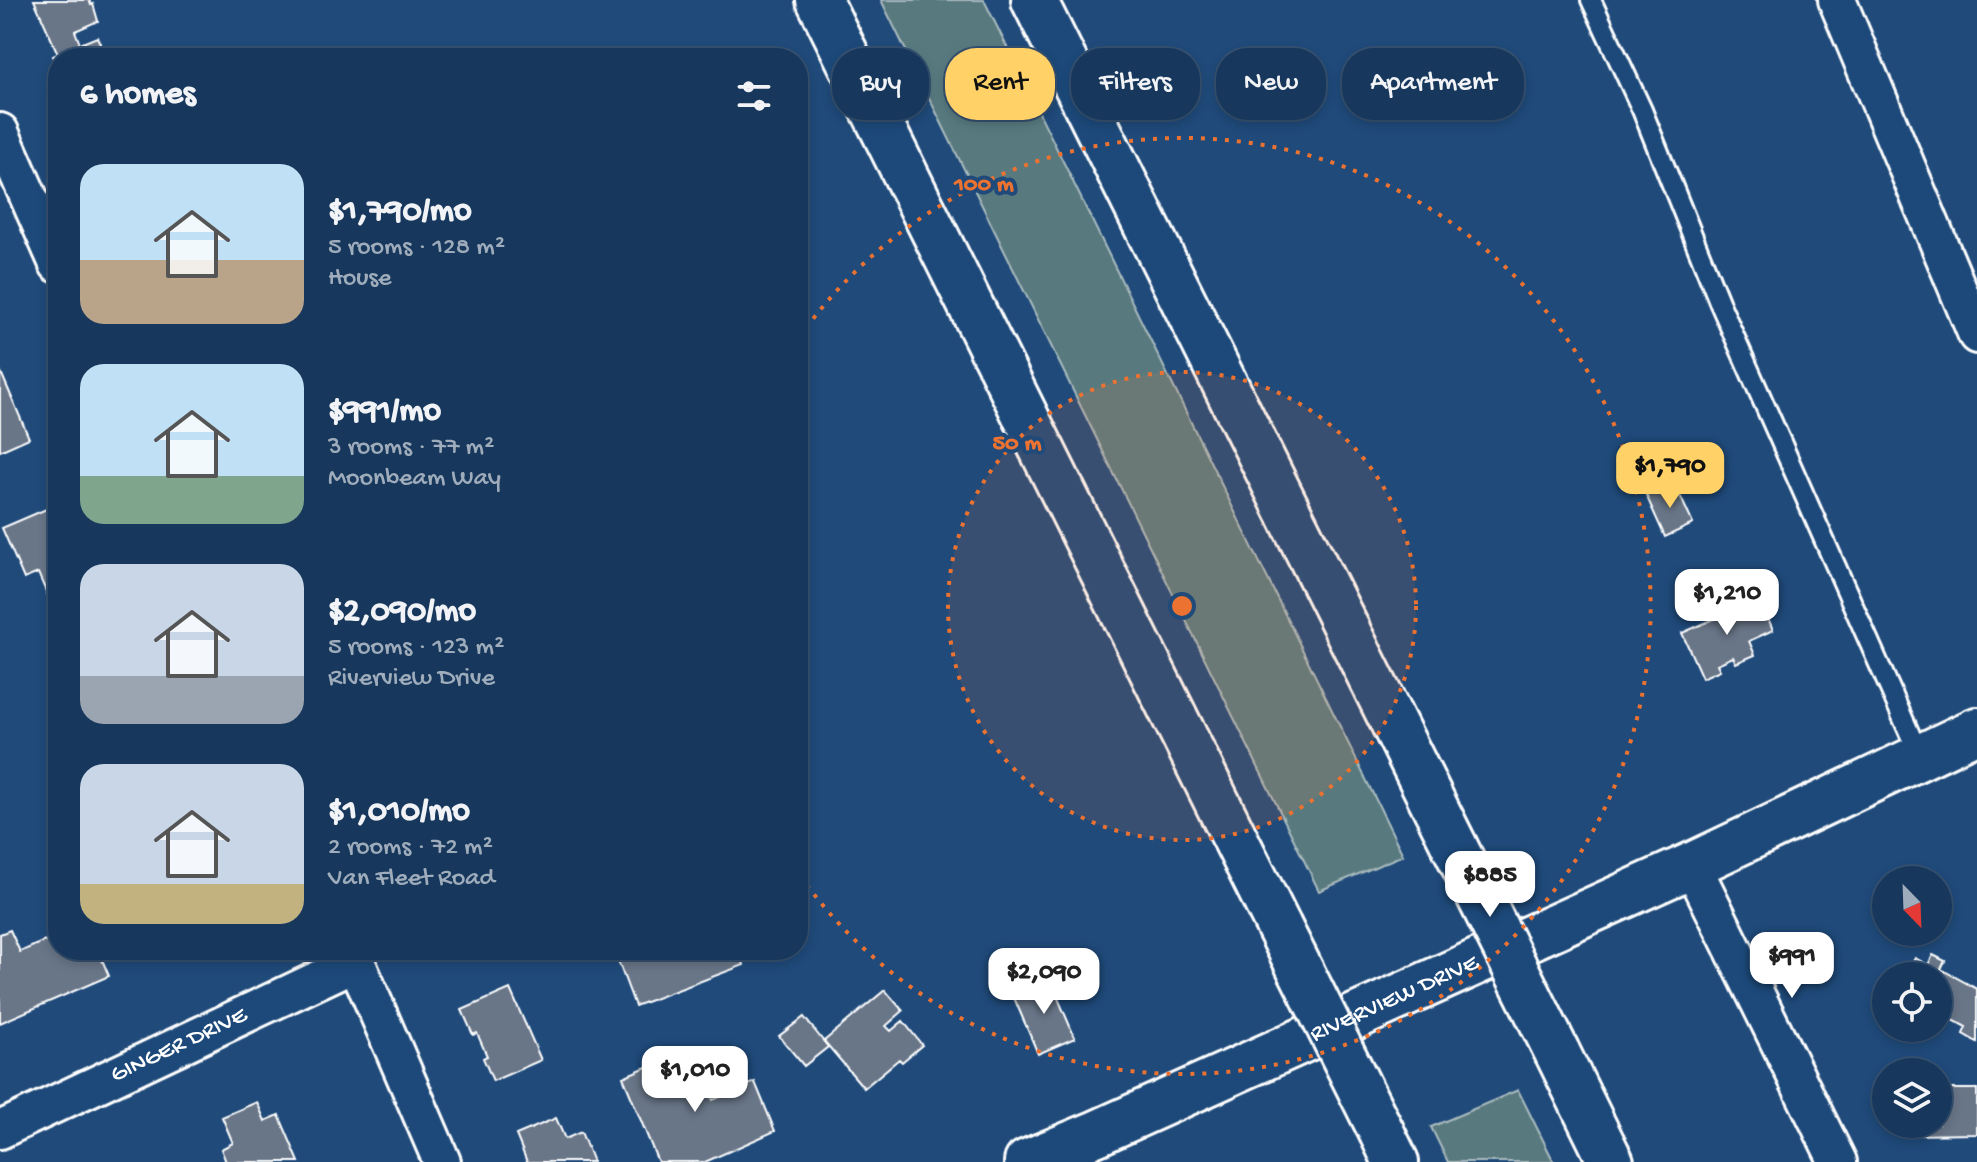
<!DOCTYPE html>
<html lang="en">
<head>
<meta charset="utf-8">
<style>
  body { margin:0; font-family:"Gochi Hand",sans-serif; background:#244365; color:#f1f3f6; height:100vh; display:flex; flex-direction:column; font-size:30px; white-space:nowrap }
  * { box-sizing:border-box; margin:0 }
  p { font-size:26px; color:#9eacbb }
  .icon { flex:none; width:44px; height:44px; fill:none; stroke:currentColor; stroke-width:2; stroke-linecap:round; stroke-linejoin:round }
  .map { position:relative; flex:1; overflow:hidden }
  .details { position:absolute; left:48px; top:48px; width:760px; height:912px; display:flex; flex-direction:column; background:#17385c; border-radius:32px; box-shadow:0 4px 12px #0003,0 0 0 2px #365272 }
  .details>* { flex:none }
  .guide { position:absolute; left:832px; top:48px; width:760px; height:72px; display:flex; gap:16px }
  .needle { width:52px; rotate:157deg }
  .fabs { position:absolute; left:1872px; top:866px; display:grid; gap:16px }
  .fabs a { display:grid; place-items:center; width:80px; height:80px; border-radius:50%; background:#17385c; box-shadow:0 4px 12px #0003,0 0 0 2px #365272; font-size:40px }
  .price { position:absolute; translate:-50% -68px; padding:0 18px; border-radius:16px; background:#fff; color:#222; font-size:26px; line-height:52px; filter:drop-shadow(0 2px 4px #0008) }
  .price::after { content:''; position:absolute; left:50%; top:48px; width:24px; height:18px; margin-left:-12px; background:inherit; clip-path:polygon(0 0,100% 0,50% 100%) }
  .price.on { background:#ffd166; color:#111 }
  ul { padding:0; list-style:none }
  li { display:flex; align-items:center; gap:24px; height:200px; padding:0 32px }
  li span { display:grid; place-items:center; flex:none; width:224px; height:160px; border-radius:24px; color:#555 }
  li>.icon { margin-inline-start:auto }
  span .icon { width:96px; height:96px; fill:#fffc; stroke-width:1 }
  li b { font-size:34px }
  h2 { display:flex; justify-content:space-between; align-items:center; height:96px; padding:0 32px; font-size:34px }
  .chip { padding:0 28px; border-radius:32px; background:#17385c; box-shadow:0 4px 12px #0003,0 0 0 2px #365272; font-size:28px; line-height:72px }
  .chip.on { background:#ffd166; color:#111 }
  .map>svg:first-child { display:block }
  .green { fill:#587a7f; stroke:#acbcbf; stroke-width:2 }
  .building { fill:#697688; stroke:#fff; stroke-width:2 }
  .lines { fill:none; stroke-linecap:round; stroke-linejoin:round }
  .lane-casing { stroke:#fff; stroke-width:24 }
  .street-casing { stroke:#fff; stroke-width:42 }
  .secondary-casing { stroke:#fff; stroke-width:50 }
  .highway-casing { stroke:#fff; stroke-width:50 }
  .lane { stroke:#1f4a7a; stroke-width:18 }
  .street { stroke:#1f4a7a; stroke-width:36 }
  .secondary { stroke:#1f4a7a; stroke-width:44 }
  .highway { stroke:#1f4a7a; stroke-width:44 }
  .highway-bridge-casing { stroke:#fff; stroke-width:50; stroke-linecap:butt }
  .highway-bridge { stroke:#1f4a7a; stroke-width:44 }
  .ring { fill:none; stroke:#eb7230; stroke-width:4; stroke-dasharray:4 8 }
  .labels { text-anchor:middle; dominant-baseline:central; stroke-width:8; stroke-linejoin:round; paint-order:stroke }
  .street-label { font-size:24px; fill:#fff; stroke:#1f4a7a }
  .centre { fill:#eb7230; stroke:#1f4a7a; stroke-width:4 }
  .ring-label { font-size:24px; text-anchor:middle; font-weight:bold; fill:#eb7230; stroke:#1f4a7a; stroke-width:8; stroke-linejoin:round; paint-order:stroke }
</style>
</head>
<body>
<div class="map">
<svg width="1977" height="1162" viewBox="0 0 1977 1162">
  <rect width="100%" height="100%" fill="#1f4a7a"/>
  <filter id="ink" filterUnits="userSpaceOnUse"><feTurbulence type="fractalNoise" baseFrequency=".0125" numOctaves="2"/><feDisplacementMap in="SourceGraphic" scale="16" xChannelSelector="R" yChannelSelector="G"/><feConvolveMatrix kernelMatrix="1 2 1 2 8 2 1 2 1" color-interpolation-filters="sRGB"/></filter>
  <g filter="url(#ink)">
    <path class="green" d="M881,0H984L1403,855L1319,891Z
      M1518,1090L1554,1162H1448L1431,1127Z"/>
    <path class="building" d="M34,0H89L91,5L93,4L98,21L75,31L80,44L97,37L107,58H58V68L53,56L58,54Z
      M0,370L29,438L0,451Z
      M1674,482L1693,524L1665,537L1646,495Z
      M58,504V619L38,573L24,579L2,528Z
      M1760,599L1773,630L1749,641L1755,655L1736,663L1733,657L1717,664L1720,670L1702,678L1682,633Z
      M10,930L20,952L58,935V950H98L109,976L0,1023V934Z
      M614,950H739L744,965L635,1006Z
      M1933,955L1945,961L1941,969L1977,989V1042L1963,1034L1966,1027L1938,1012V976H1905L1915,958L1928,965Z
      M1049,977L1075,1038L1038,1054L1012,993Z
      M510,989L541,1060L493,1081L483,1058L487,1056L477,1033L473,1035L462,1010Z
      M885,990L903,1011L886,1026L891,1031L903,1021L922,1045L902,1062L899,1059L864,1088L824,1041Z
      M804,1017L828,1047L804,1066L779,1036Z
      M688,1059L710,1066L704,1084L706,1085L713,1100L755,1082L775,1131L705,1162H658L623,1077L658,1062L666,1081L680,1075L682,1077Z
      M1938,1089H1977V1134L1909,1135V1124H1938Z
      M257,1102L265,1121L279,1115L299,1162H226L221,1149L233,1143L222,1117Z
      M556,1118L565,1139L581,1132L593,1162H527L516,1135Z"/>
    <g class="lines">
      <g class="lane-casing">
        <path id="lane" d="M1591,0L1642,110L1720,304L1920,757"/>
      </g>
      <g class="street-casing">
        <g id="street">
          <path d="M1837,0L1977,335"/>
          <path d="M0,132L58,264"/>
          <path d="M1692,865L1838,1162"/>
          <path d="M351,950L442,1162"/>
          <path id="s1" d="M0,1130L356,962"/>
        </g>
      </g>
      <g class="secondary-casing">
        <g id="secondary">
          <path id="s2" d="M1027,1162L1097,1133L1692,865L1977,730"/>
        </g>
      </g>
      <g class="highway-casing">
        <path id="highway" d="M819,0L1279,927
          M1034,0L1455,847
          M1557,1052L1611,1162
          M1382,1133L1396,1162"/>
      </g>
      <use href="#lane" class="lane"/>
      <use href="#street" class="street"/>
      <use href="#secondary" class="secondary"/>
      <use href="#highway" class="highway"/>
      <g class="highway-bridge-casing">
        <path id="highway-bridge" d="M1455,847L1557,1052
          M1279,927L1382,1133"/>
      </g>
      <use href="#highway-bridge" class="highway-bridge"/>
    </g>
  </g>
  <circle cx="1182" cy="606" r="234" fill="#eb7230" fill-opacity=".12"/>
  <g class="ring">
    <circle cx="1182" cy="606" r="234"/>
    <path d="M799 338A468 468 0 1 1 799 874"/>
  </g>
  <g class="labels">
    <g class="street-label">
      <text stroke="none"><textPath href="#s2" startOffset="402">RIVERVIEW DRIVE</textPath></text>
      <text stroke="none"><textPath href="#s1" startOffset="198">GINGER DRIVE</textPath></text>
    </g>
  </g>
  <circle cx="1182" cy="606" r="12" class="centre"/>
  <g class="ring-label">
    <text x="984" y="190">100 m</text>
    <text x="1017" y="449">50 m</text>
  </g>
</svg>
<div class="fabs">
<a><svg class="needle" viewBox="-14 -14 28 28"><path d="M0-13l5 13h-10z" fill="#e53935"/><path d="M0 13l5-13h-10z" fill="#9eacbb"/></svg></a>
<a><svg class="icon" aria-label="locate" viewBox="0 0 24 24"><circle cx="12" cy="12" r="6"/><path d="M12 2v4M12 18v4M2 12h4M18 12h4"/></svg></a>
<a><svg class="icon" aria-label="layers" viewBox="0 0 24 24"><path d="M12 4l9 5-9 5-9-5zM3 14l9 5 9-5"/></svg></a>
</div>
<b class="price on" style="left:1670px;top:510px">$1,790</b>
<b class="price" style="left:1727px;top:637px">$1,210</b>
<b class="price" style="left:1490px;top:919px">$885</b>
<b class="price" style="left:1792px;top:1000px">$991</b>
<b class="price" style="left:1044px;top:1016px">$2,090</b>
<b class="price" style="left:695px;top:1114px">$1,010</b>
<div class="guide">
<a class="chip">Buy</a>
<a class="chip on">Rent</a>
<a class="chip">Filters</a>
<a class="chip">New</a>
<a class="chip">Apartment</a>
</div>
<section class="details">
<h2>6 homes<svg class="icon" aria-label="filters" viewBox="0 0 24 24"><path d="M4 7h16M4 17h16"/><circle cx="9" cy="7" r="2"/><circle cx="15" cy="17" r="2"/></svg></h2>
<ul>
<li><span style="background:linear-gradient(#bfe0f5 60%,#b9a48a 0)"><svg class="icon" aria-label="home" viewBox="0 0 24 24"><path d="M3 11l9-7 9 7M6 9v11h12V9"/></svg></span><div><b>$1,790/mo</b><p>5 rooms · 128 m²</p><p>House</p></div></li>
<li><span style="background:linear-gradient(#bfe0f5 70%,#7fa58c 0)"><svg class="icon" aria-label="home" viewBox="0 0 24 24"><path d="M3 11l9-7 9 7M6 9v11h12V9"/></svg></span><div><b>$991/mo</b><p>3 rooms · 77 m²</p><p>Moonbeam Way</p></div></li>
<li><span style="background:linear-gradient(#c9d6e8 70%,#9aa5b1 0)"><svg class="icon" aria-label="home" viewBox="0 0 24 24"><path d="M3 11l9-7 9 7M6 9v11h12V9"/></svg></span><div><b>$2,090/mo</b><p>5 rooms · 123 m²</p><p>Riverview Drive</p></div></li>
<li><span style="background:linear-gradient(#c9d6e8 75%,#c2b280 0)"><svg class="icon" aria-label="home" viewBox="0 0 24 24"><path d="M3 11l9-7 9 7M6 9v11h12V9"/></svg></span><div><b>$1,010/mo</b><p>2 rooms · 72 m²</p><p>Van Fleet Road</p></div></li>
</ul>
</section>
</div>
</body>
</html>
